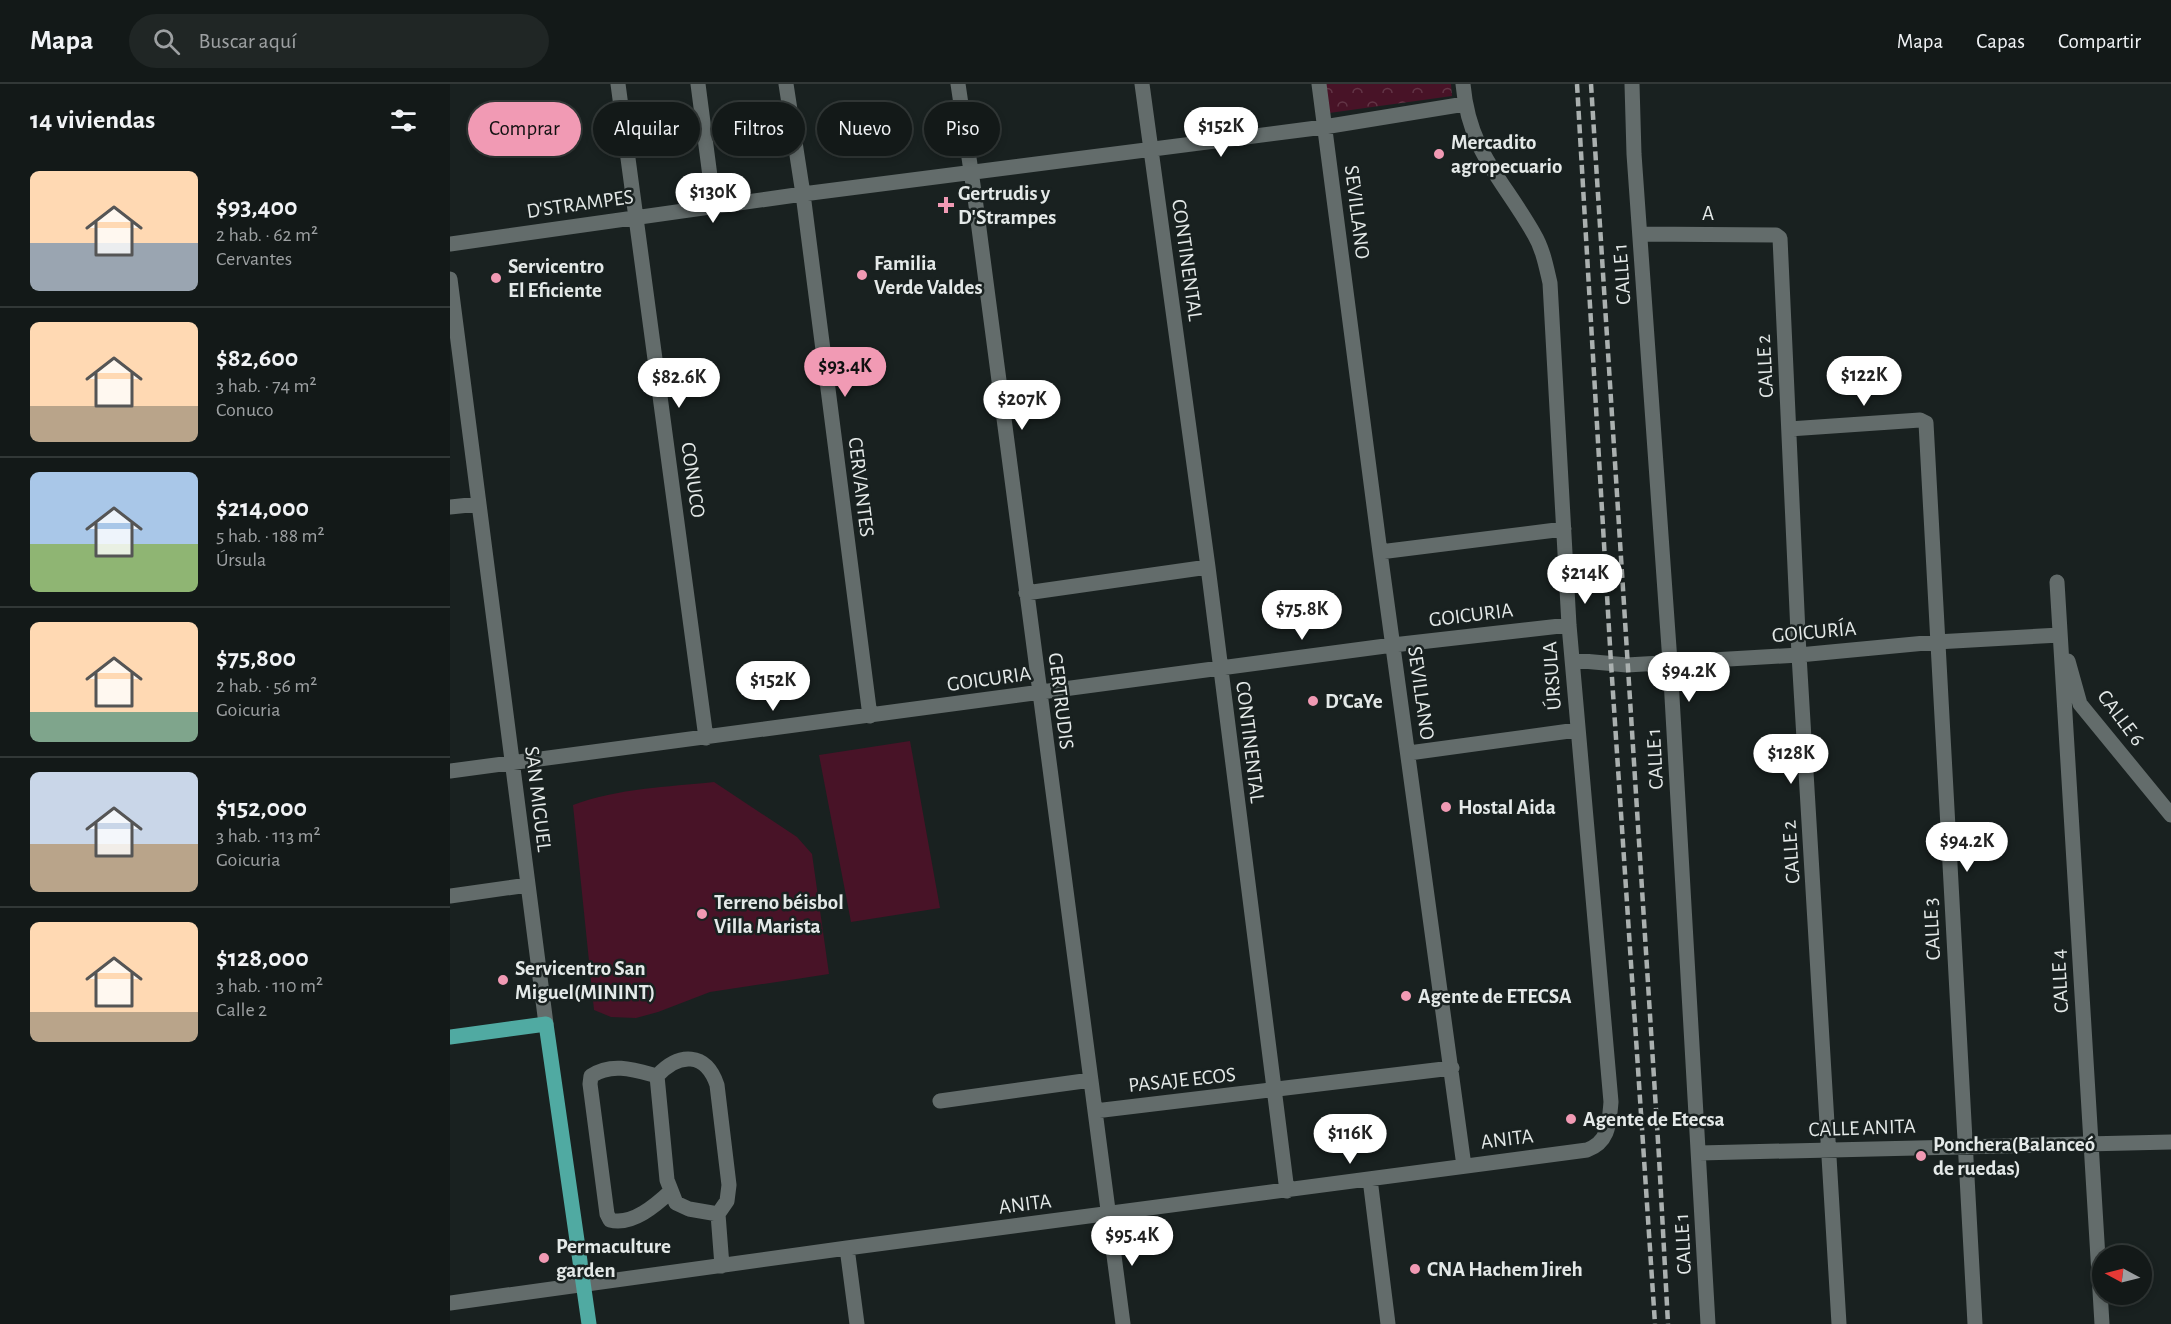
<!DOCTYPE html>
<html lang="es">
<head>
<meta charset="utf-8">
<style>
  body { margin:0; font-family:"Alegreya Sans",sans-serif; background:#202625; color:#f1f3f6; height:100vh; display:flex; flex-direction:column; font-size:22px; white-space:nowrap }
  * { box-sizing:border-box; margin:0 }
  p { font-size:20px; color:#9da0a2 }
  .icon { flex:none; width:33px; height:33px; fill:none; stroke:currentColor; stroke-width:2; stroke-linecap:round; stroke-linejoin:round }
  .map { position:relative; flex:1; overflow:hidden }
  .side { display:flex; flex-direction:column; background:#131918; width:450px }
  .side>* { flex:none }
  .banner { position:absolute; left:18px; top:18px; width:570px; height:54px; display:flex; gap:12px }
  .needle { width:39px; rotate:277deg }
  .controls { position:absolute; left:1642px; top:1161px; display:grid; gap:12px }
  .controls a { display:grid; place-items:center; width:60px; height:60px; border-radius:50%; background:#131918; box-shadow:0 3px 9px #0003,0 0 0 2px #323837; font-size:30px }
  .price { position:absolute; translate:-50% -51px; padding:0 14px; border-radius:21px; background:#fff; color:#222; font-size:20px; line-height:39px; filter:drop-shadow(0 2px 3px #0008) }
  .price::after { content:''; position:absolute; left:50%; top:36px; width:18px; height:14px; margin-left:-9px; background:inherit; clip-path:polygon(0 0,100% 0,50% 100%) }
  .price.on { background:#f19ab4; color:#111 }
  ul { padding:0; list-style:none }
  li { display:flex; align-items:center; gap:18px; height:150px; padding:0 30px }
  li+li { border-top:2px solid #323837 }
  li span { display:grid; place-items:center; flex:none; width:168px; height:120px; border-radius:9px; color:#555 }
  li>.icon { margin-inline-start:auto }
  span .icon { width:72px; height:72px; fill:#fffc; stroke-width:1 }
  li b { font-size:26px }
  h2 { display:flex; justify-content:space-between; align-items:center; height:72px; padding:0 30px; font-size:26px }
  .pill { padding:0 21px; border-radius:27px; background:#131918; box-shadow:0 3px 9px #0003,0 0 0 2px #323837; font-size:21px; line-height:54px }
  .pill.on { background:#f19ab4; color:#111 }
  header { display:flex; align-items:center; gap:36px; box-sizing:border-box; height:84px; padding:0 30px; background:#131918; border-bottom:2px solid #323837 }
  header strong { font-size:28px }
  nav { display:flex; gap:33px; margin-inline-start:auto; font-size:21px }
  .search { width:420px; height:54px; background:#202625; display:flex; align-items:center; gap:15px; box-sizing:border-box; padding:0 21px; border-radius:33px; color:#9da0a2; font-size:22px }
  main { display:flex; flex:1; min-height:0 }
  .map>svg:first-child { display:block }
  .green { fill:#481327 }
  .park { fill:url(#park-crowns) }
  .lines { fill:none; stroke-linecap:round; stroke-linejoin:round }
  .minor { stroke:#636c6b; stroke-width:15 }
  .major { stroke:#50aaa2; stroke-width:15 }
  .rail { stroke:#aab0af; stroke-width:4.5; stroke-dasharray:9 4.5; stroke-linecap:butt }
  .poi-dot { fill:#f19ab4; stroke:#192120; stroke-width:2 }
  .labels { text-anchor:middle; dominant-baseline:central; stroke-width:5; stroke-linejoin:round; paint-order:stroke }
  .poi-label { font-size:21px; font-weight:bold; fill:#e4e9e8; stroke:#192120; text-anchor:start }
  .street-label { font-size:21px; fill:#e4e9e8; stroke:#192120 }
</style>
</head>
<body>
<header>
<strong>Mapa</strong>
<div class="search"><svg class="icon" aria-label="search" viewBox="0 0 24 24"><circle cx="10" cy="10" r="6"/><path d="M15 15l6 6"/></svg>Buscar aquí</div>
<nav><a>Mapa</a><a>Capas</a><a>Compartir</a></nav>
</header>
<main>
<section class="side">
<h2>14 viviendas<svg class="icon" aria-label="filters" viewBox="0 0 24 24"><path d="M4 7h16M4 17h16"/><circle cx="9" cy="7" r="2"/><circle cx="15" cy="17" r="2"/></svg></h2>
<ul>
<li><span style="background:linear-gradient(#ffd9b3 60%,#9aa5b1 0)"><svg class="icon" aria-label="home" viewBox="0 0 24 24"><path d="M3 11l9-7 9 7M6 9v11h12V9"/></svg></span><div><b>$93,400</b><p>2 hab. · 62 m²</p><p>Cervantes</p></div></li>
<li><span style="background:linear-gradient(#ffd9b3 70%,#b9a48a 0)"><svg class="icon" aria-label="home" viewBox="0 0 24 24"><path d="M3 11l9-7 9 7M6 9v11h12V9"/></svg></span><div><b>$82,600</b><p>3 hab. · 74 m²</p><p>Conuco</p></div></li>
<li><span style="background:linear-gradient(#a9c7e8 60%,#8fb573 0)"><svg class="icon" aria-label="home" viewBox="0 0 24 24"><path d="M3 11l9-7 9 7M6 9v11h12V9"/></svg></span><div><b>$214,000</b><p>5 hab. · 188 m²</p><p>Úrsula</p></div></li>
<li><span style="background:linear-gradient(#ffd9b3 75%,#7fa58c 0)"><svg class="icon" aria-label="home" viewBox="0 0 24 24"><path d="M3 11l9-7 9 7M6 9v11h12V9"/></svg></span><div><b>$75,800</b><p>2 hab. · 56 m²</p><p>Goicuria</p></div></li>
<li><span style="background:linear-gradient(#c9d6e8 60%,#b9a48a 0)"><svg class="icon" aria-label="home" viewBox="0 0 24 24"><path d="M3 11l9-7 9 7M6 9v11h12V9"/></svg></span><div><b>$152,000</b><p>3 hab. · 113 m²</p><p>Goicuria</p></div></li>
<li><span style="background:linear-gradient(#ffd9b3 75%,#b9a48a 0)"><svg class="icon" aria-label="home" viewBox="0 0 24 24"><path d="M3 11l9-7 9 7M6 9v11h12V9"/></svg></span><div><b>$128,000</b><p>3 hab. · 110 m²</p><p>Calle 2</p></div></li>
</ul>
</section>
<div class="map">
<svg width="1721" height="1240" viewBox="0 0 1721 1240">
  <defs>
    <pattern id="park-crowns" width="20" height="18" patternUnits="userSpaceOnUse" patternTransform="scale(1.5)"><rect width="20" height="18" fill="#481327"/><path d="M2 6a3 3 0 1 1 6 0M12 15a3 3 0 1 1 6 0" fill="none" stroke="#623546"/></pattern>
  </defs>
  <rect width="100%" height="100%" fill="#192120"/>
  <path class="green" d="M460,657L490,824L401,838L369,671Z
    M264,698L347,753L362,770L379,890L260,908L208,928L186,934L161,933L144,926L123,721C169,704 217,703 264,698Z"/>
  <path class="park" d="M875,0H1001L1002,12L879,29Z"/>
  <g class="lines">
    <path class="minor" d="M168,0L256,654
      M248,0L264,123
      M336,0L353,110L420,632
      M508,0L525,114L673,1240
      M692,0L758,483L837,1107
      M869,0L930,468L1014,1082
      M1182,0L1184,70L1220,578L1258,1240
      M1190,150L1326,151L1330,154L1349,571L1389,1240
      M0,160L353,110L874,43L1015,20
      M0,195L96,940
      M1339,345L1470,336L1476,339L1525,1240
      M0,423L29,420
      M930,468L1114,445
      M1607,498L1652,1240
      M576,509L758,483
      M1122,576L1177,581L1349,571L1486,558L1610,551
      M1618,577L1630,620L1721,731
      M959,669L1127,646
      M0,687L943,561L1119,541
      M0,812L78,801
      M207,992C185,986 162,978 141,992L140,1000L157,1130L160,1136C182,1142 206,1121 221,1107
      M490,1017L641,996
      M645,1027L1002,984
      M1249,1069L1721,1058
      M920,1095L938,1240
      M268,1130L239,1125L226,1119L217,1096L207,992C229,968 256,968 267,1001L279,1101L277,1117L268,1130L272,1182
      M397,1164L407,1240
      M0,1219L397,1164L1137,1066C1159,1058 1159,1040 1161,1018L1119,541L1100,199C1096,182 1093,165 1084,150C1053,95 1019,68 1013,0"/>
    <path class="major" d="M0,953L96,940L139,1240"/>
    <path class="rail" d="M1127,0L1161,579L1205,1240
      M1141,0L1209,1073L1218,1240"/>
  </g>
  <g class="poi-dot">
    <circle cx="989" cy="70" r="6"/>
    <path d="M493 112h6v6h6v6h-6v6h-6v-6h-6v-6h6z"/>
    <circle cx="412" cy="191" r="6"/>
    <circle cx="46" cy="194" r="6"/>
    <circle cx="863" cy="617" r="6"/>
    <circle cx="996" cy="723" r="6"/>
    <circle cx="252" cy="830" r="6"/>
    <circle cx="53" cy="896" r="6"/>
    <circle cx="956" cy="912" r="6"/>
    <circle cx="1121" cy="1035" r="6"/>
    <circle cx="1471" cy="1072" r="6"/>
    <circle cx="94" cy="1174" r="6"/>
    <circle cx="965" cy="1185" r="6"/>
  </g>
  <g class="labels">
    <g class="poi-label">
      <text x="1001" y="58">Mercadito<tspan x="1001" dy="24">agropecuario</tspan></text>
      <text x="508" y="109">Gertrudis y<tspan x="508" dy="24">D'Strampes</tspan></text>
      <text x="424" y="179">Familia<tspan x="424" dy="24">Verde Valdes</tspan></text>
      <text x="58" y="182">Servicentro<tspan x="58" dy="24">El Eficiente</tspan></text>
      <text x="875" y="617">D’CaYe</text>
      <text x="1008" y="723">Hostal Aida</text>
      <text x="264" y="818">Terreno béisbol<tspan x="264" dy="24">Villa Marista</tspan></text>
      <text x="65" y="884">Servicentro San<tspan x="65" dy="24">Miguel(MININT)</tspan></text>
      <text x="968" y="912">Agente de ETECSA</text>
      <text x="1133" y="1035">Agente de Etecsa</text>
      <text x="1483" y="1060">Ponchera(Balanceó<tspan x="1483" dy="24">de ruedas)</tspan></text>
      <text x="106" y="1162">Permaculture<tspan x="106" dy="24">garden</tspan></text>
      <text x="977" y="1185">CNA Hachem Jireh</text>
    </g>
    <g class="street-label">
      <text transform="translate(130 120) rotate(-8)">D'STRAMPES</text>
      <text transform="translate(907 128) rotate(83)">SEVILLANO</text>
      <text x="1258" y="129">A</text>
      <text transform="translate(737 176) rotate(82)">CONTINENTAL</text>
      <text transform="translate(1172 190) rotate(-94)">CALLE 1</text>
      <text transform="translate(1315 282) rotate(-93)">CALLE 2</text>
      <text transform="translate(243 396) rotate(82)">CONUCO</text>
      <text transform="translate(411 403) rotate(83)">CERVANTES</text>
      <text transform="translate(1021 531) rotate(-7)">GOICURIA</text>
      <text transform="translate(1364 548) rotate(-5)">GOICURÍA</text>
      <text transform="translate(1102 592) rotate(-94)">ÚRSULA</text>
      <text transform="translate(539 595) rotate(-8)">GOICURIA</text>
      <text transform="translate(971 609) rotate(82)">SEVILLANO</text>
      <text transform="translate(611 617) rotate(83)">GERTRUDIS</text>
      <text transform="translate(1671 634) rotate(53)">CALLE 6</text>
      <text transform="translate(800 658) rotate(83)">CONTINENTAL</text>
      <text transform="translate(1205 675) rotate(-93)">CALLE 1</text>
      <text transform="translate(88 715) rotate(83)">SAN MIGUEL</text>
      <text transform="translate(1341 768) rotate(-94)">CALLE 2</text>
      <text transform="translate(1482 845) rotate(-93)">CALLE 3</text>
      <text transform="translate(1610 897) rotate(-93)">CALLE 4</text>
      <text transform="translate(732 996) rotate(-6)">PASAJE ECOS</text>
      <text transform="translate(1412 1044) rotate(-2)">CALLE ANITA</text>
      <text transform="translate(1057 1055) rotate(-7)">ANITA</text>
      <text transform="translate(575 1120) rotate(-7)">ANITA</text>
      <text transform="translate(1233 1160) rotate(-93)">CALLE 1</text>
    </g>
  </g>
</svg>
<div class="controls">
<a><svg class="needle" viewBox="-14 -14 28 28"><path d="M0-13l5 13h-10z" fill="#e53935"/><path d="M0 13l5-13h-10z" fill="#9da0a2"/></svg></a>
</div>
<b class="price" style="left:771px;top:74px">$152K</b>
<b class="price" style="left:263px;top:140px">$130K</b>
<b class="price on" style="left:395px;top:314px">$93.4K</b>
<b class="price" style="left:1414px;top:323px">$122K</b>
<b class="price" style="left:229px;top:325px">$82.6K</b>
<b class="price" style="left:572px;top:347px">$207K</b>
<b class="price" style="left:1135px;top:521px">$214K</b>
<b class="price" style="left:852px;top:557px">$75.8K</b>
<b class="price" style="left:1239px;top:619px">$94.2K</b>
<b class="price" style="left:323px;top:628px">$152K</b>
<b class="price" style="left:1341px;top:701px">$128K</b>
<b class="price" style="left:1517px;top:789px">$94.2K</b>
<b class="price" style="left:900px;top:1081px">$116K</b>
<b class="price" style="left:682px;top:1183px">$95.4K</b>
<div class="banner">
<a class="pill on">Comprar</a>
<a class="pill">Alquilar</a>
<a class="pill">Filtros</a>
<a class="pill">Nuevo</a>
<a class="pill">Piso</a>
</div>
</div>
</main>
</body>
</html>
